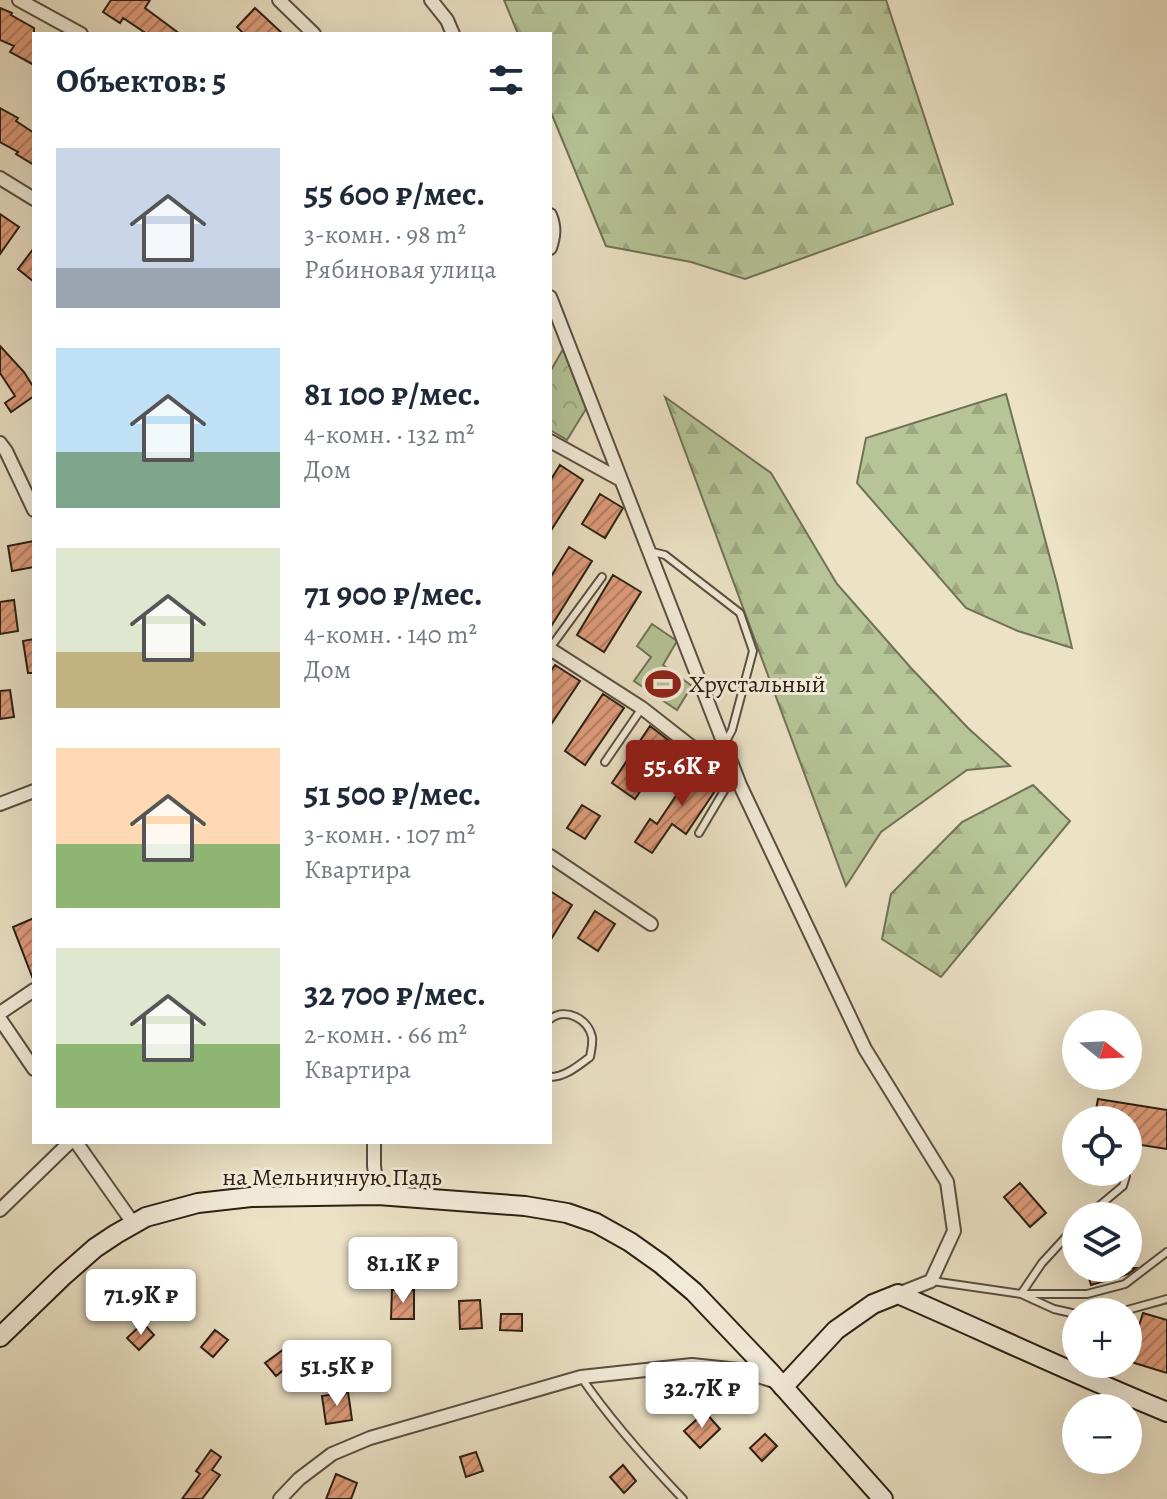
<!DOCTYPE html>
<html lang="ru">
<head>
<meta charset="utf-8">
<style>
  body { margin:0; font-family:Alegreya,serif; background:#f2f2f3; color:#1f2937; height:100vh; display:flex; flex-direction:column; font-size:30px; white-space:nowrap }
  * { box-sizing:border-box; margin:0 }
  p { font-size:26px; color:#747a83 }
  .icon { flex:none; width:44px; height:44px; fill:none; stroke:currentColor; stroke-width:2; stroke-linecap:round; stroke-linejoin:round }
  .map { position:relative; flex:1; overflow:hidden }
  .panel { position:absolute; left:32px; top:32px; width:520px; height:1112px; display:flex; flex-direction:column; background:#fff; border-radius:0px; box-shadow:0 8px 32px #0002 }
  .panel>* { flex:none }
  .needle { width:52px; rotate:108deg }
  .fabs { position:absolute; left:1062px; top:1010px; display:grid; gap:16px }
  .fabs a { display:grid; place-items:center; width:80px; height:80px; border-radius:50%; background:#fff; box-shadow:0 8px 32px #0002; font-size:40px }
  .price { position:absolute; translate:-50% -68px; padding:0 18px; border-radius:8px; background:#fff; color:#222; font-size:26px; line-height:52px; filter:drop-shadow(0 2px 4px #0008) }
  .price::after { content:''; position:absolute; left:50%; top:48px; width:24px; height:18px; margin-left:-12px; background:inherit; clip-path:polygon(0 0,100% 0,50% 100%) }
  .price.selected { background:#8f2418; color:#fff }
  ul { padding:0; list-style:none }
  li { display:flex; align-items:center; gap:24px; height:200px; padding:0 24px }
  li span { display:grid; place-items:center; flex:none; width:224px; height:160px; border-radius:0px; color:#555 }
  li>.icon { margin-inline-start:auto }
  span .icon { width:96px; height:96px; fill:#fffc; stroke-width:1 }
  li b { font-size:34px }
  h2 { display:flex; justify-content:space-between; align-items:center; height:96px; padding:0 24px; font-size:34px }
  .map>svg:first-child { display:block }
  .grass { fill:#b6c497; stroke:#707256; stroke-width:2 }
  .forest { fill:url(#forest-firs); stroke:#707256; stroke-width:2 }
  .park { fill:url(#park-crowns); stroke:#707256; stroke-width:2 }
  .building { fill:url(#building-hatch); stroke:#2a2014; stroke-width:2 }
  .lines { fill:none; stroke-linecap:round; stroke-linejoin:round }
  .lane-casing { stroke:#5a5040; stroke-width:10 }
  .street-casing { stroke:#5a5040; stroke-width:16 }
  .secondary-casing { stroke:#2a2014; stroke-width:22 }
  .lane { stroke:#f3ecda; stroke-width:6 }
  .street { stroke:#f3ecda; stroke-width:12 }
  .secondary { stroke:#f3ecda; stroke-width:18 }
  .labels { text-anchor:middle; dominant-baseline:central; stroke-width:6; stroke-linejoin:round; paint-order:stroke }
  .poi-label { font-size:24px; fill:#2a2014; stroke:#f3ecda; text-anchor:start }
  .street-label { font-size:24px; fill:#2a2014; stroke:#f3ecda }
</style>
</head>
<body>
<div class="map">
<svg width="1167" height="1499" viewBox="0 0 1167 1499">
  <defs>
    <pattern id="forest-firs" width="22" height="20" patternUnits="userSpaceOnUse" patternTransform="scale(2)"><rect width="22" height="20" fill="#b6c497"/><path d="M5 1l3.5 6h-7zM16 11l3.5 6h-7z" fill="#9da881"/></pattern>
    <pattern id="park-crowns" width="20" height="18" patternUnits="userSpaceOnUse" patternTransform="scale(2)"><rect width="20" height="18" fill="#b6c497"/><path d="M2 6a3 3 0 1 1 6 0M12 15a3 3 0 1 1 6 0" fill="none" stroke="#9da881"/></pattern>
    <pattern id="building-hatch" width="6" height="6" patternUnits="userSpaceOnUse" patternTransform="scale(2)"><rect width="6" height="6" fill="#e19d7c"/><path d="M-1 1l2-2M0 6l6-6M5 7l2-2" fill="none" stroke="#b78064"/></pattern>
  </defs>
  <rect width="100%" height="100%" fill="#ece2c6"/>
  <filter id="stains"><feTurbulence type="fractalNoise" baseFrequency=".0025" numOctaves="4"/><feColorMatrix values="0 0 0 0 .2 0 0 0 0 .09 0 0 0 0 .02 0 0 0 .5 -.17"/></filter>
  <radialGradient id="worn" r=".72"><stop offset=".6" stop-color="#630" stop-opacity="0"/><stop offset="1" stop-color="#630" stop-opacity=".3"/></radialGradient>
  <path class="grass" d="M652,624L677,641L663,665L692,686L677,710L634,681L651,657L637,646Z"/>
  <path class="forest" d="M504,0H886L953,204L745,279L691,262L606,246L550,110V34H518Z
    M1006,394L1057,584L1072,648L1018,631L966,608L857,483L866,438Z
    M665,397L771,473L837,584L911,668L968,728L1010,766L967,770L881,832L846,886Z
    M1033,785L1070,821L941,977L882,939L891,894L962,822Z"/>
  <path class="park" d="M563,349L586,409L567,440L550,430V372Z"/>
  <path class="building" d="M111,0H150L145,8L180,34H147L123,18L120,23L103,12Z
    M0,8L12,13L11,15L34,28V65L10,52L14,46L0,40Z
    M255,8L283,34H244L237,27Z
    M0,108L18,118L16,121L34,133V165L16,154L18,152L0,142Z
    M0,214L19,227L0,254Z
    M34,248V282L18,269Z
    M0,346L24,372L34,388V396L11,412L5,403L15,396L0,373Z
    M560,465L583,480L550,532V481Z
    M600,494L623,508L605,538L582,524Z
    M34,541V567L12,571L8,546Z
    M569,547L592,561L550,628V578Z
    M613,575L641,592L604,652L577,635Z
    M14,600L18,631L0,634V602Z
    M34,639V673H28L23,641Z
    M555,665L580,681L550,726V672Z
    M10,690L14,717L0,719V691Z
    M603,694L624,708L585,765L565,751Z
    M650,726L672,743L635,799L612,783Z
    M698,763L721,782L686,834L672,824L652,853L635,842L650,819L657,824Z
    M582,805L600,816L585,839L567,828Z
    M550,891L572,905L550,941Z
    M595,911L615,924L598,951L578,938Z
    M34,918V979H33L13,927Z
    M1098,1099L1167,1110V1149L1128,1143V1120H1094Z
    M1020,1183L1046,1213L1030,1227L1004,1197Z
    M1086,1268H1136L1128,1274L1091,1285Z
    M392,1290H414V1319H391Z
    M480,1300L482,1328L460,1329L459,1301Z
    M1143,1313L1167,1320V1373L1128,1361Z
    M501,1314H522V1331L500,1330Z
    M143,1323L154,1335L139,1350L127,1338Z
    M215,1330L228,1340L213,1357L201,1347Z
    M288,1346L298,1358L276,1376L265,1363Z
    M348,1392L352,1420L326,1424L322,1396Z
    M705,1412L720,1429L700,1448L684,1431Z
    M765,1434L777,1446L762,1461L750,1448Z
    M211,1450L221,1457L212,1470L220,1475L202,1499H182L200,1474L196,1471Z
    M476,1452L483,1471L466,1477L460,1457Z
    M623,1465L636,1481L624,1493L610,1477Z
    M336,1474L357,1483L351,1499H326Z"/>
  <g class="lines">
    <g class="lane-casing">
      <path id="lane" d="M649,551L665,555L740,613L753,651L732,730L725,743
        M550,648L602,577
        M605,762L642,708
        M699,833L731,779
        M550,1019C566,1007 588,1019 592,1037C593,1044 591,1051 590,1057C578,1066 565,1077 550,1077
        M1087,1216L1123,1186L1126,1176L1125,1172
        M932,1281L1021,1294L1054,1309L1076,1314
        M1021,1294H1087L1125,1284L1167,1252
        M1021,1294L1042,1263L1076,1226
        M1120,1312L1167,1299
        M581,1377C611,1421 646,1460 683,1499"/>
    </g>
    <g class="street-casing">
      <path id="street" d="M19,0L81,34
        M279,0L314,34
        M431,0L447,20L453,34
        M0,178L34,199
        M550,215C555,227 554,236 550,248
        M550,297L740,785L865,1049L947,1182L954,1231L931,1281L898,1294
        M550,441L621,480
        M0,443L6,451L34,510
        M550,649L642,708L739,784
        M0,804L34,791
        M550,856L651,924
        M0,1013L34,990
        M0,1019L34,1069
        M76,1142L133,1223
        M374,1142V1166L378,1195
        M0,1210L70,1142
        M280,1499L299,1479L332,1454L370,1438L581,1377L692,1365L739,1370L777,1382"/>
    </g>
    <g class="secondary-casing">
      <path id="secondary" d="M0,1337L62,1277L95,1248L116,1234L146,1217L198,1203L251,1197L378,1195L525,1206L567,1213L596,1223L630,1242L661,1264L694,1292L770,1372L883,1499
        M783,1387L836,1330L873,1304L898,1294C988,1333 1076,1375 1167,1412"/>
    </g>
    <use href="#lane" class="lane"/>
    <use href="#street" class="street"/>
    <use href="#secondary" class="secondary"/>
  </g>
  <defs>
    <g id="stadium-bare" transform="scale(2.76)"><path d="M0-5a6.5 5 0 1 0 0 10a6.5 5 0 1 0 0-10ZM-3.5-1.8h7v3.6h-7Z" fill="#8f2418" stroke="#f3ecda" stroke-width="2.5" paint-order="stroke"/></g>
  </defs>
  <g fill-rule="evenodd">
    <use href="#stadium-bare" x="663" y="684"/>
  </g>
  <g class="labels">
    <g class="poi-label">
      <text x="689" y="684">Хрустальный</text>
    </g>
    <g class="street-label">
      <text x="332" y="1177">на Мельничную Падь</text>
    </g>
  </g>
  <rect width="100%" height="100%" filter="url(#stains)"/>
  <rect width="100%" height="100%" fill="url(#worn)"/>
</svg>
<div class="fabs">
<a><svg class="needle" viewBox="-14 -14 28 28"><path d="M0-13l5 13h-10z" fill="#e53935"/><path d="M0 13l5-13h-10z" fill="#747a83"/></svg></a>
<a><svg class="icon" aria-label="locate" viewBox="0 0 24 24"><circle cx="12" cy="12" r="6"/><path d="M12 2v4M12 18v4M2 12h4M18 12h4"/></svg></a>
<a><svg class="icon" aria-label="layers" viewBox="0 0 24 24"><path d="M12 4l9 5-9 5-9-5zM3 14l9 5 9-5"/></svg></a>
<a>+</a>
<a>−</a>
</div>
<b class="price selected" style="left:682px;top:808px">55.6K ₽</b>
<b class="price" style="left:403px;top:1305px">81.1K ₽</b>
<b class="price" style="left:141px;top:1337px">71.9K ₽</b>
<b class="price" style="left:337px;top:1408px">51.5K ₽</b>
<b class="price" style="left:702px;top:1430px">32.7K ₽</b>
<section class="panel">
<h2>Объектов: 5<svg class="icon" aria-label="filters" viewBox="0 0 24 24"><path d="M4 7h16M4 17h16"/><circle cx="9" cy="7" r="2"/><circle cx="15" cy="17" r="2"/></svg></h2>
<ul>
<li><span style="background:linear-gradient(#c9d6e8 75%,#9aa5b1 0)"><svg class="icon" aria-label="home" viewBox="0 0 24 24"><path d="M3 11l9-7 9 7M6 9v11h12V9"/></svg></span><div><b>55 600 ₽/мес.</b><p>3-комн. · 98 m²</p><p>Рябиновая улица</p></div></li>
<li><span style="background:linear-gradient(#bfe0f5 65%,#7fa58c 0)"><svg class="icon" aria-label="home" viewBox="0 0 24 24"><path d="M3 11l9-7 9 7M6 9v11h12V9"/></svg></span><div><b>81 100 ₽/мес.</b><p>4-комн. · 132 m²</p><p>Дом</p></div></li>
<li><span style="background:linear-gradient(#dfe7d0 65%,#c2b280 0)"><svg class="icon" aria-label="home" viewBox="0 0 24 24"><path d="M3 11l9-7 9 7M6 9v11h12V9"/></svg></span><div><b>71 900 ₽/мес.</b><p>4-комн. · 140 m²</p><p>Дом</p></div></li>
<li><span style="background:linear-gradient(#ffd9b3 60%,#8fb573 0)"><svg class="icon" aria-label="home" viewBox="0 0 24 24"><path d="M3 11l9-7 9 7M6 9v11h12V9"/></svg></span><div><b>51 500 ₽/мес.</b><p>3-комн. · 107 m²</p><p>Квартира</p></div></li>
<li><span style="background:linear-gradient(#dfe7d0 60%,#8fb573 0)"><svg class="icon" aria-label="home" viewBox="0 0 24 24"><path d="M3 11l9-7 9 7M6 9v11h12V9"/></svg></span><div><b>32 700 ₽/мес.</b><p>2-комн. · 66 m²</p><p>Квартира</p></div></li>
</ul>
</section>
</div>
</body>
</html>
